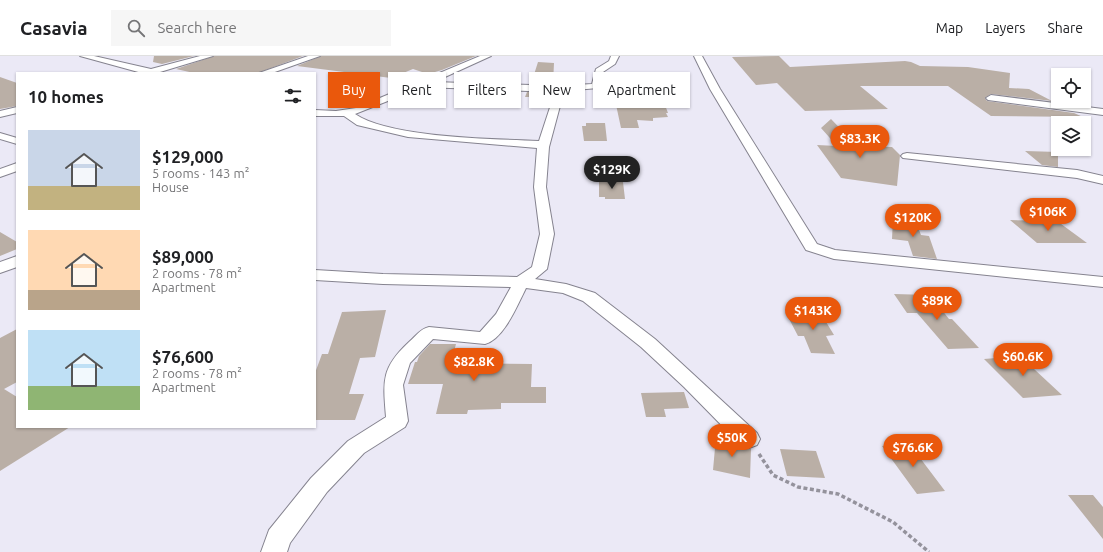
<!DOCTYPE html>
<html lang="en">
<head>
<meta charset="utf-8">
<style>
  body { margin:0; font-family:Ubuntu,sans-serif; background:#f6f6f6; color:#202124; height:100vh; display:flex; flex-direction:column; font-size:15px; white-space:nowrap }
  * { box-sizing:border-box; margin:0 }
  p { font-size:13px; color:#757577 }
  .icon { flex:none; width:22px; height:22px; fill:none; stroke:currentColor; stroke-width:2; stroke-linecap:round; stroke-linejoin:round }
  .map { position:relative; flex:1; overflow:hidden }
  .details { position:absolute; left:16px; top:16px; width:300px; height:356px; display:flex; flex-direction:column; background:#fff; border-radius:0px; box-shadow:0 1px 3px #0004 }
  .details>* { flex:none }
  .top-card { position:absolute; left:328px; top:16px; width:380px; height:36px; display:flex; gap:8px }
  .tools { position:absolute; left:1051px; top:12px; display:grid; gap:8px }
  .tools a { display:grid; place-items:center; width:40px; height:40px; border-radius:0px; background:#fff; box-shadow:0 1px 3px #0004; font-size:20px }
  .price { position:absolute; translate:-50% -34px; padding:0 9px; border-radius:14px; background:#ea580c; color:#fff; font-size:13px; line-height:26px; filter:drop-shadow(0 1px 2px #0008) }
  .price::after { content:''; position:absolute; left:50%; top:24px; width:12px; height:9px; margin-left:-6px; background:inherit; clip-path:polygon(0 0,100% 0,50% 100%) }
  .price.on { background:#222; color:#fff }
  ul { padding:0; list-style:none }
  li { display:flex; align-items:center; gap:12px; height:100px; padding:0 12px }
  li span { display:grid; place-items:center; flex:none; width:112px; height:80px; border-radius:0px; color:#555 }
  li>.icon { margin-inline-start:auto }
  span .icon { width:48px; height:48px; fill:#fffc; stroke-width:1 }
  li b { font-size:17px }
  h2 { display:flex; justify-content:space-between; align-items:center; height:48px; padding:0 12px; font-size:17px }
  .tag { padding:0 14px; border-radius:0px; background:#fff; box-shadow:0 1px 3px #0004; font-size:14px; line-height:36px }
  .tag.on { background:#ea580c; color:#fff }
  header { display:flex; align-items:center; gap:24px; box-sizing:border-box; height:56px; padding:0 20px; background:#fff; border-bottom:1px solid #e0e0e0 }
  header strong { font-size:19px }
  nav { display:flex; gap:22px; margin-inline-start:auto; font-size:14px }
  .search { width:280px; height:36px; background:#f6f6f6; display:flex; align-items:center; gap:10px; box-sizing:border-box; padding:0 14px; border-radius:0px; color:#757577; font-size:15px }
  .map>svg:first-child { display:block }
  .building { fill:#baafa6 }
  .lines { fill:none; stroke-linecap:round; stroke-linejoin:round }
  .minor-casing { stroke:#85838f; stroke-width:2 }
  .path { stroke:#94929c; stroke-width:3.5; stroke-dasharray:4 2.5; stroke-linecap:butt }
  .minor { fill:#fff; fill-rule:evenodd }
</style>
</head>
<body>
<header>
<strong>Casavia</strong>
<div class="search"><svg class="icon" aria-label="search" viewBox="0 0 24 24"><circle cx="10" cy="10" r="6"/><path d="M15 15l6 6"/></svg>Search here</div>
<nav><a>Map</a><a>Layers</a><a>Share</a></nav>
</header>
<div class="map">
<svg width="1103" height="496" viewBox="0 0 1103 496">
  <rect width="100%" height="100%" fill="#ebe9f6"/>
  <path class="building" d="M154,0H194L162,8L153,6Z
    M214,0H303L258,17H194L176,13Z
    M321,0H476L442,14L428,18L413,13L391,22L297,10Z
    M779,0L790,11L905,5L911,6L920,10L968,11L1010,17L1009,32L1029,33L1052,45L991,38L985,42L987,45L1074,57L1083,61L991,60L948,30H860L888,53L805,55L777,27L756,29L732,1Z
    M538,6L554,7L553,28H531Z
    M0,21L17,27V50L0,53Z
    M527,36L553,37L552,41H525Z
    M642,38H661L668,57H666L668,61L653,62V65L637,64L639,72H621L615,44H644Z
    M831,63L857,90L892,91L900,99L897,130L841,122L817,89L837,90L821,72Z
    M586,67H605L607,85H584L582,70H586Z
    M1025,95L1058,96V111L1042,109Z
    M599,125L623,126L625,143H605V141H599Z
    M893,162L915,164L921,179L929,180L937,203L913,200L908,185L892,183Z
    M1010,164L1057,165L1087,187H1037Z
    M0,176L17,186V193L0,200Z
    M894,238L930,239L949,263H952L979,292L948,293L917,257H907Z
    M386,254L375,301L360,302L349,338H364L355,364H315V317L322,298H328L342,256Z
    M820,256L834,279L826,280L835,298L811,297L804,280H798L786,257Z
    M17,273V326L4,333L17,341V371H70L0,415V282Z
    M430,288H456L451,307L532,308L531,331H546V347H501V353L468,354L467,358H436L443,328H408L415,306H417L419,300Z
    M1020,300L1062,339L1023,342L984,303Z
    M684,336L689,352L664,353L666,361H646L641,337Z
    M716,381L735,385L740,390L751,393L750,422L713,414Z
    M908,386L945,435L917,438L882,390Z
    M780,393L816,395L825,422L787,420Z
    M1068,439H1093L1103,451V483Z"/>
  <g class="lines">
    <g class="minor-casing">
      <path id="minor" d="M80,0H94L151,13L200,0H213L160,16L161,17H142Z
        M308,0H320L272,17H259Z
        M480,0H491L434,26L560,30L592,28L596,13L609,5L611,0H619L615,8L603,16V23L598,32L564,35L549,91L546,131L554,178L547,213L535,223L566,228L595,237L655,283L757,377L760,383L757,389L749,392L741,389L684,331L641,291L583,245L563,237L526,232C518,248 504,283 485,288L433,283L410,307L403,329L408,365L405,371L364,397L327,436L290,487L287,496H261L269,474L311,422L348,385L386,361C383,325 381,312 409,286C416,280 420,273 429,271L480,276L496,258L511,231L383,228L315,224V214L383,218L517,221L532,211L540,178L534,131L537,92L408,81L357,69L344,60H315V54L336,55L356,52ZM423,31L555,36L539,85C495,83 390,82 355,58Z
        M694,0H702L720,33L817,188L835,194L1103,221V231L834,203L806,194L710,33Z
        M991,39L1103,53V59L988,44L986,42Z
        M17,51V57L0,61V55Z
        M0,77L17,82V88L0,83Z
        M907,97L1077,114L1103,120V128L1077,122L903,102L901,100L903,98Z
        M17,107V115L0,121V113Z
        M17,200V211L0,217V206Z"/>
    </g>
    <path class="path" d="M759,398L773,419L798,431L838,438L893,466L929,496"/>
    <use href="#minor" class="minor"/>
  </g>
</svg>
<div class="tools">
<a><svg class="icon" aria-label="locate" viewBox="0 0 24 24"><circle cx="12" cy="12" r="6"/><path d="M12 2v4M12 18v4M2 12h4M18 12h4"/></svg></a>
<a><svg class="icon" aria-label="layers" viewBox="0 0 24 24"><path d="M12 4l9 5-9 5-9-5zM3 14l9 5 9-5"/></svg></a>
</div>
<b class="price" style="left:860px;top:103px">$83.3K</b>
<b class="price on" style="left:612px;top:134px">$129K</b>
<b class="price" style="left:1048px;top:176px">$106K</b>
<b class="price" style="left:913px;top:182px">$120K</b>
<b class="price" style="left:937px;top:265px">$89K</b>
<b class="price" style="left:813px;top:275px">$143K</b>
<b class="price" style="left:1023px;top:321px">$60.6K</b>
<b class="price" style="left:474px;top:326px">$82.8K</b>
<b class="price" style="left:732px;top:402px">$50K</b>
<b class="price" style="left:913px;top:412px">$76.6K</b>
<div class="top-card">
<a class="tag on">Buy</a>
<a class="tag">Rent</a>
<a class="tag">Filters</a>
<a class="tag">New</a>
<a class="tag">Apartment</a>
</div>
<section class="details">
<h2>10 homes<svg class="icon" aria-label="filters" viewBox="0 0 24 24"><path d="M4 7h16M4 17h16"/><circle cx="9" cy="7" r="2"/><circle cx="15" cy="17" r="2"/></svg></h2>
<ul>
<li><span style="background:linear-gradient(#c9d6e8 70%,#c2b280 0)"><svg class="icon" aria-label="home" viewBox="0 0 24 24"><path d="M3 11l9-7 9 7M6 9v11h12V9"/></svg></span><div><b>$129,000</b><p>5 rooms · 143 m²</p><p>House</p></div></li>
<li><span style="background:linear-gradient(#ffd9b3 75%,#b9a48a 0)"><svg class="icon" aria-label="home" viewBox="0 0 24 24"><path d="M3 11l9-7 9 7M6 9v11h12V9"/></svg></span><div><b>$89,000</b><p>2 rooms · 78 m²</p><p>Apartment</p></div></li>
<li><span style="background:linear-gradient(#bfe0f5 70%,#8fb573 0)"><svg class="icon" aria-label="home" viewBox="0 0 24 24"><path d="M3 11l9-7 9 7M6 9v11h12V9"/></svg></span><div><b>$76,600</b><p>2 rooms · 78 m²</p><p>Apartment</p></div></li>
</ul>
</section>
</div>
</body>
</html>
